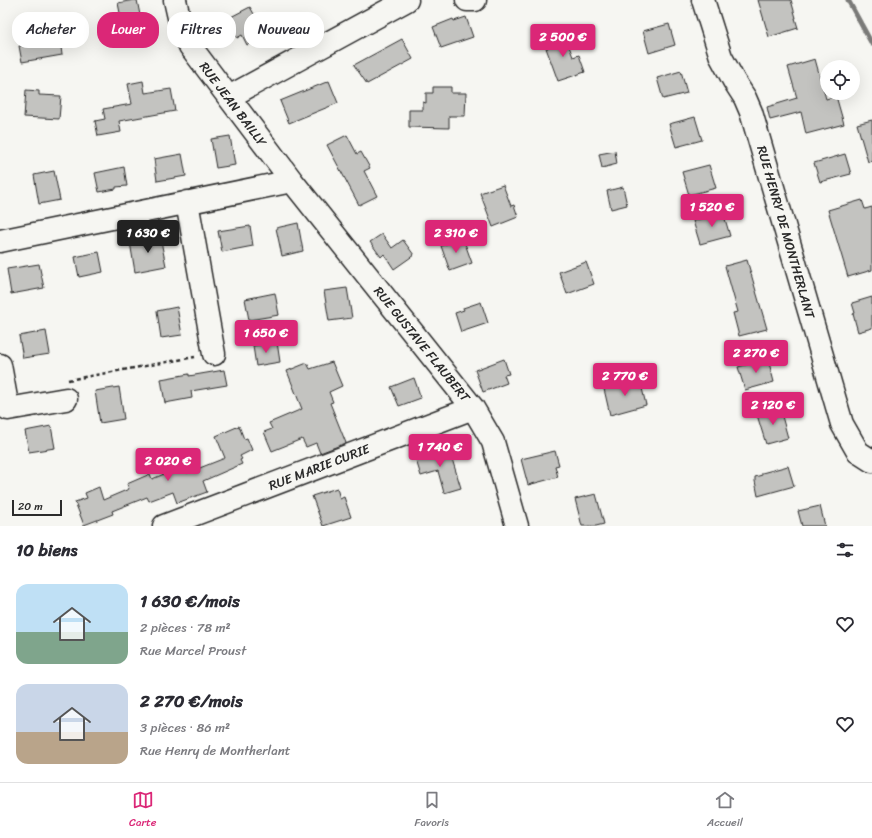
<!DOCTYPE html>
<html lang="fr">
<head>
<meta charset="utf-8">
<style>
  body { margin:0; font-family:Sriracha,sans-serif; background:#f7f7f7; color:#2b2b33; height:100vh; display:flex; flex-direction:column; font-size:15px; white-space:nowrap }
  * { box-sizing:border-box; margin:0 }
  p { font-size:13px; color:#7c7c81 }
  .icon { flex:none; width:22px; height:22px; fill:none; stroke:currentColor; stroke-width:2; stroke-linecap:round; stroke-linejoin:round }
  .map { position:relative; height:526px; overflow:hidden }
  .sheet { display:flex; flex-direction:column; background:#fff; flex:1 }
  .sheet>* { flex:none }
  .banner { position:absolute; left:12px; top:12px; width:400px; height:36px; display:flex; gap:8px }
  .tools { position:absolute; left:820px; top:60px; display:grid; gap:8px }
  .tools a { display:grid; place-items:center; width:40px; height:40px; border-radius:50%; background:#fff; box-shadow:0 4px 16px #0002; font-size:20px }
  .scale { position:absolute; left:12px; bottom:10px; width:50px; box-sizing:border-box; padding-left:4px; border:2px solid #2b2b2b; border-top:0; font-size:11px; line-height:14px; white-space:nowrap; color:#2b2b2b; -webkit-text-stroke:3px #f6f6f2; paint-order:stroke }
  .price { position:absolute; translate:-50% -34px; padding:0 9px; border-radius:4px; background:#db2777; color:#fff; font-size:13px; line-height:26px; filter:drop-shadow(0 1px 2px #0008) }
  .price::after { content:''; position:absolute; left:50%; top:24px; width:12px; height:9px; margin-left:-6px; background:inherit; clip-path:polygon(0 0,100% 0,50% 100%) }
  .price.selected { background:#222; color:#fff }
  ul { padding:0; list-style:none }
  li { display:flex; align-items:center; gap:12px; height:100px; padding:0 16px }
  li span { display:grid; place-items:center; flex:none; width:112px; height:80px; border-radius:12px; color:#555 }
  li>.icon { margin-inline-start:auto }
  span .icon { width:48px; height:48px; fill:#fffc; stroke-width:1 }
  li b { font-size:17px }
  h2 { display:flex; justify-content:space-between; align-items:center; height:48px; padding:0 16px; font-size:17px }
  .chip { padding:0 14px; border-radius:16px; background:#fff; box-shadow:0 4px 16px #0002; font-size:14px; line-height:36px }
  .chip.selected { background:#db2777; color:#fff }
  .tabs { display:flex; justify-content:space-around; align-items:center; height:56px; border-top:1px solid #e1e1e2; background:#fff; font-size:11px; color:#7c7c81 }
  .tabs a { display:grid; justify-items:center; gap:2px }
  .tabs .selected { color:#db2777 }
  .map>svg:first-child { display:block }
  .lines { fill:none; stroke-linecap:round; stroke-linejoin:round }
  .stream { stroke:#7a7a78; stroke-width:5 }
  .building { fill:#c3c3c0; stroke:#2b2b2b }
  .minor-casing { stroke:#2b2b2b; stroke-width:25 }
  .path { stroke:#2b2b2b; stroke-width:2.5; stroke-dasharray:4 3; stroke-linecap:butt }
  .minor { stroke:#f6f6f2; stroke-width:22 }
  .labels { text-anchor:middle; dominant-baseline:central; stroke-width:4; stroke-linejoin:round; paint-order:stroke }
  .street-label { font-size:13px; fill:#2b2b2b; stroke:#f6f6f2 }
</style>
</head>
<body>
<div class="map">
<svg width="872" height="526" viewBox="0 0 872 526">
  <rect width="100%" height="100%" fill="#f6f6f2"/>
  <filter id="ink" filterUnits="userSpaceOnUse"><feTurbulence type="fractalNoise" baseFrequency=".025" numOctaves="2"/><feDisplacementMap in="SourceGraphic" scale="8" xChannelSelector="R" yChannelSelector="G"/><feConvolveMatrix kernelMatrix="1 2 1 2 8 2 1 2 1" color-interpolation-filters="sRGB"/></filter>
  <g filter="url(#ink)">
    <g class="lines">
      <path class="stream" d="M848,0L872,44"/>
    </g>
    <path class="building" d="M134,0H137L144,35L125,38L118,3Z
      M758,0H791L796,18H795L798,28L769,37Z
      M250,7L258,21L260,19L268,34L247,45L242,35L237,38L227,19Z
      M466,17L473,37L441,48L433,27L453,19L454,21Z
      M669,24L675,45L649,53L643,31Z
      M564,33L573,57L579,55L585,72L558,81L546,48H548L545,40Z
      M60,39L62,55L22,62L19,46Z
      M402,39L413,59L367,84L354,65Z
      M815,59L826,99L836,96L844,124L806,134L801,112L770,120L767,107L797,98L788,67Z
      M681,71L687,93L663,99L657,78Z
      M143,81L145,93L171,89L175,111L119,121L121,132L98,136L95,121L105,119L103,109L132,104L128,84Z
      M329,81L338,103L289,123L280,101Z
      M433,87H451V93H466L465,116H449V128L409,127V110H423V102L426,103V93H433Z
      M26,90L39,91V95L61,96L59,119L24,117Z
      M695,117L702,140L676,147L669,124Z
      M872,120V161L868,162L857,124Z
      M347,135L357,154L361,152L370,168L364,171L377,196L359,205L327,145Z
      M230,136L235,165L216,168L211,139Z
      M615,151L617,164L602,168L599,154Z
      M182,154L186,176L157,181L154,159Z
      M845,154L851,174L820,182L814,163Z
      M709,165L716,188L689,195L682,172Z
      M124,167L127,186L116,187V189L99,192L95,173Z
      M54,171L60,200L39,204L34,175Z
      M503,185L511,206L514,205L518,217L493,227L480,193Z
      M623,187L627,205L611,209L607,191Z
      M862,200L865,209L872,207V270L848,277L828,210Z
      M723,212L730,236L700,244L693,221Z
      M298,223L303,251L282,256L276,228Z
      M250,226L253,246L222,252L218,231Z
      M382,234L392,248L403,240L414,255L394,269L384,254L381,257L370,242Z
      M160,236L166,266L135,272L130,242Z
      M463,238L472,263L450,271L441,246Z
      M99,252L103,272L79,277L75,257Z
      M747,260L767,329L739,336L733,313L738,312L725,266Z
      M586,262L594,284L567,294L559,272Z
      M39,264L44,288L11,294L7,269Z
      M347,288L352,318L329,321L324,291Z
      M275,293L279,315L249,320L245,299Z
      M872,297V328L858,332L853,314L855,313L852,303Z
      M481,302L488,323L461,332L455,313L464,310L463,308Z
      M177,307L182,335L161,338L157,311Z
      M46,331L50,354L23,358L19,336Z
      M277,342L280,362L256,366L253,346Z
      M504,359L509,374L504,375L507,383L483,392L475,370Z
      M768,359L774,382L745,390L738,367Z
      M332,362L342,386L329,392L333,402L330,403L346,443L320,453L316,443L306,447L302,439L272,451L264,432L272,429L269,423L302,409L287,371L307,363L310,369Z
      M224,370L227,385L191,391L192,398L165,403L161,379L189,374V376Z
      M414,378L421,398L399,406L391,387Z
      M640,380L646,405L610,415L604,389Z
      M119,387L124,419L100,423L95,391Z
      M780,409L788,438L766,444L757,415Z
      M51,426L55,448L29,452L25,431Z
      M239,426L244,439L247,438L252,450L240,456L242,459L240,460L242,464L203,481L207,492L177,503L173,492L149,501L147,497L112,511L113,514L84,525L75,502L87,498L85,493L99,487L103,500L129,489L127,484L150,474L152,479L184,466L187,473L225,458L216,436Z
      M448,446L461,488L444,493L438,471L421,476L416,460L424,458L423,453Z
      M555,451L559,465L555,466L558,477L528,485L521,459Z
      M788,466L794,486L758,496L755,481V477L762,475V473Z
      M337,488L340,499L344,497L351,517L323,526L312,496Z
      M596,494L604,524L596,526H582L575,499Z
      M820,506L825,526H802L798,511Z"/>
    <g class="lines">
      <g class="minor-casing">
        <path id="minor" d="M175,0L180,22L190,46L292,181L473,408L493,442L517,526
          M467,0H475
          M703,0L721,57L734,81L745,98L751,112L842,424L858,452L872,461
          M229,97L407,0
          M187,202L214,354
          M0,241L292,181
          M0,365L8,409L66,399
          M164,526L473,408"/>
      </g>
      <path class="path" d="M68,380L195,357"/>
      <use href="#minor" class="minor"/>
    </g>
  </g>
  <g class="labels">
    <g class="street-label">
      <text transform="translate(233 104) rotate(53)">RUE JEAN BAILLY</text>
      <text transform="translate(786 232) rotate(74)">RUE HENRY DE MONTHERLANT</text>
      <text transform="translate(422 344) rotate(51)">RUE GUSTAVE FLAUBERT</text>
      <text transform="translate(319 467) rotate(-21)">RUE MARIE CURIE</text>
    </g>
  </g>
</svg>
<div class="tools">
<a><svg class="icon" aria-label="locate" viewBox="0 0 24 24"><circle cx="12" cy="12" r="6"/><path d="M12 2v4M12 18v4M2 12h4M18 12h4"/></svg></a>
</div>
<div class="scale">20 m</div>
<b class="price" style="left:563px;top:58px">2 500 €</b>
<b class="price" style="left:712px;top:228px">1 520 €</b>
<b class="price selected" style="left:148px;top:254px">1 630 €</b>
<b class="price" style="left:456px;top:254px">2 310 €</b>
<b class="price" style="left:266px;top:354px">1 650 €</b>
<b class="price" style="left:756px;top:374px">2 270 €</b>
<b class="price" style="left:625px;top:397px">2 770 €</b>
<b class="price" style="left:773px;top:426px">2 120 €</b>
<b class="price" style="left:440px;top:468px">1 740 €</b>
<b class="price" style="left:168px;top:482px">2 020 €</b>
<div class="banner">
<a class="chip">Acheter</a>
<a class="chip selected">Louer</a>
<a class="chip">Filtres</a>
<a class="chip">Nouveau</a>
</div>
</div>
<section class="sheet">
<h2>10 biens<svg class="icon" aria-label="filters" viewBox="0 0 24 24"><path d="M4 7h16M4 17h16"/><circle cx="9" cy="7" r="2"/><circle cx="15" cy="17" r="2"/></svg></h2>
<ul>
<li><span style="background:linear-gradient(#bfe0f5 60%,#7fa58c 0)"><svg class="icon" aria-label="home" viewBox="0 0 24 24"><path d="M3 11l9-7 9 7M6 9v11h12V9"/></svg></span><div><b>1 630 €/mois</b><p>2 pièces · 78 m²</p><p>Rue Marcel Proust</p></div><svg class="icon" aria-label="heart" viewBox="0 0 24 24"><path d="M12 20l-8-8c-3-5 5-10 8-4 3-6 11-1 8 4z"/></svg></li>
<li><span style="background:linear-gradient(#c9d6e8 60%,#b9a48a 0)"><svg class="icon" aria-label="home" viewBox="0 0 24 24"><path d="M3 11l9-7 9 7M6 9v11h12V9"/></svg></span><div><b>2 270 €/mois</b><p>3 pièces · 86 m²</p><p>Rue Henry de Montherlant</p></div><svg class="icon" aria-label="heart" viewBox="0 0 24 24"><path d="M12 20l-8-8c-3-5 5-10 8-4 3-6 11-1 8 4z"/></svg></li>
</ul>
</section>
<nav class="tabs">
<a class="selected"><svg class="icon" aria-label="map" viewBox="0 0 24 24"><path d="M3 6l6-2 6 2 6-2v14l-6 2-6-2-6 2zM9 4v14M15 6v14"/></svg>Carte</a>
<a><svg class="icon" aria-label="saved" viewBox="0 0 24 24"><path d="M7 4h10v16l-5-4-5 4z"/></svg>Favoris</a>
<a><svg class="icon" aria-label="home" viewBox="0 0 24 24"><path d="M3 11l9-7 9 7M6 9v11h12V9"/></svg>Accueil</a>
</nav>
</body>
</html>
